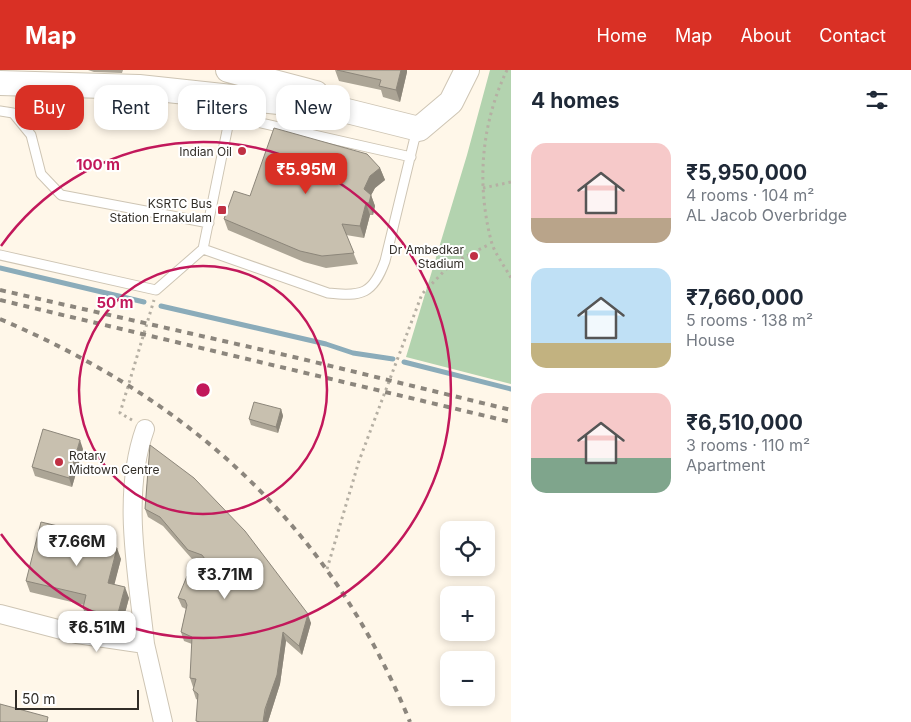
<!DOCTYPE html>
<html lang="en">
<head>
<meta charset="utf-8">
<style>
  body { margin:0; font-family:Inter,sans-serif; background:#f6f6f7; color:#1f2937; height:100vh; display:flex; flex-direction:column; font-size:19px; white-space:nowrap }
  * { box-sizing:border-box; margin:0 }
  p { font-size:16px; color:#747a83 }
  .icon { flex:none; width:28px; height:28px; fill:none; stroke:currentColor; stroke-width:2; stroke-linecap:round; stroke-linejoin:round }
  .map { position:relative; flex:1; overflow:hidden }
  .details { display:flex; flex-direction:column; background:#fff; width:400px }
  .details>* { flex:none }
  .hud { position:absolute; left:15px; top:15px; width:420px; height:45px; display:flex; gap:10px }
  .buttons { position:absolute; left:440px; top:451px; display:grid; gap:10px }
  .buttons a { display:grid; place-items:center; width:55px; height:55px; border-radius:10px; background:#fff; box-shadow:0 2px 8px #0003; font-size:25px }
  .scale { position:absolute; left:15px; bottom:12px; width:124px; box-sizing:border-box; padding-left:5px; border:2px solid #312d27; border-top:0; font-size:14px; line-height:18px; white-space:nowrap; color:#312d27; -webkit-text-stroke:4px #fff; paint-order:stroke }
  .price { position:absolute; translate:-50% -42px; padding:0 11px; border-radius:10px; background:#fff; color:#222; font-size:16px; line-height:32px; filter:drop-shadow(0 1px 2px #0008) }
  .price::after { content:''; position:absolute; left:50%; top:30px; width:15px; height:11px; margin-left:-8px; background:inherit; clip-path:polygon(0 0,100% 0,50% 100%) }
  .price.on { background:#d93025; color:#fff }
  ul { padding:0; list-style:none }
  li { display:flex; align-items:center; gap:15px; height:125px; padding:0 20px }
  li span { display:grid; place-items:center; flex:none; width:140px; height:100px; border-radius:15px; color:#555 }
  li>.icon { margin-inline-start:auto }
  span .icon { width:60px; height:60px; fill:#fffc; stroke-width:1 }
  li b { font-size:21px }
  h2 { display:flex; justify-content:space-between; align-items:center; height:60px; padding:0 20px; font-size:21px }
  .tag { padding:0 18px; border-radius:15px; background:#fff; box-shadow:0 2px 8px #0003; font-size:18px; line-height:45px }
  .tag.on { background:#d93025; color:#fff }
  header { display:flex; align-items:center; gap:30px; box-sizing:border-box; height:70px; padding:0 25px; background:#d93025; color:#fff }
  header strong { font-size:24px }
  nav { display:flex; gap:28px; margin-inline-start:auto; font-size:18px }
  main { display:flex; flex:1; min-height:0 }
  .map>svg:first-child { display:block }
  .green { fill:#b3d3af }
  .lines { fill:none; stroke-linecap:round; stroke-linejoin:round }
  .stream { stroke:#8bacba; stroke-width:5 }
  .lane-casing { stroke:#cec5b4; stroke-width:11 }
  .street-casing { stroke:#cec5b4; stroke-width:20 }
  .secondary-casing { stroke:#cec5b4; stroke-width:26 }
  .path { stroke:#b5afa3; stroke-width:3; stroke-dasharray:2.5 4; stroke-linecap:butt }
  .lane { stroke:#fff; stroke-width:9 }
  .street { stroke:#fff; stroke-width:18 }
  .secondary { stroke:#fff; stroke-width:24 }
  .rail { stroke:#8c867d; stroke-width:4; stroke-dasharray:6 6; stroke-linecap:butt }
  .wall { fill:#aca596 }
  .shaded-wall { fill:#8c867a }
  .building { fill:#c8c0af; stroke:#8c867a }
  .ring { fill:none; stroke:#c2185b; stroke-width:2.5 }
  .poi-dot { fill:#c03043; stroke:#fff; stroke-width:2 }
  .labels { text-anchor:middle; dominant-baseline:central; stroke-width:4; stroke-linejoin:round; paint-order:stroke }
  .poi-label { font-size:12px; fill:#312d27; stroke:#fff; text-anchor:end }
  .centre { fill:#c2185b; stroke:#fff; stroke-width:2.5 }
  .ring-label { font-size:15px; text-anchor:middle; font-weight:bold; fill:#c2185b; stroke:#fff; stroke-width:4; stroke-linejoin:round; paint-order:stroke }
</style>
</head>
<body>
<header>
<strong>Map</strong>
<nav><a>Home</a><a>Map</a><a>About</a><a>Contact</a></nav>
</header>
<main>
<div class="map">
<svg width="511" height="652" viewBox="0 0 511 652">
  <rect width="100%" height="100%" fill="#fff7e9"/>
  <path class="green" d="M490,0H511V314L406,287L467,85Z"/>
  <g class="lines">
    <path class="stream" d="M0,198L144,232
      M161,236L326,274L353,283L393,289
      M404,292L511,319"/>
    <g class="lane-casing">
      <path id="lane" d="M0,41L13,43L31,65L41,104L61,125L209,153
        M203,179L328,223C362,227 373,224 385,191L414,71L419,59
        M0,185L156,220L203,179L230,46L411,87"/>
    </g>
    <g class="street-casing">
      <path id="street" d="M145,359C121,426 138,505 145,574
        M0,544L77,564L145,574L163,652"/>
    </g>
    <g class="secondary-casing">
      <path id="secondary" d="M228,0L316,23
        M0,13L139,17L335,38L419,59L451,32L467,0"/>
    </g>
    <path class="path" d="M507,0C481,54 476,115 492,174C496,185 505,197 511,208
      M483,118L511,112
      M132,350L120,343L154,230
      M327,499L359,391L422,224L451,194L488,175"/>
    <use href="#lane" class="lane"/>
    <use href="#street" class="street"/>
    <use href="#secondary" class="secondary"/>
    <path class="rail" d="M0,220L298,288L511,340
      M0,230L511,352
      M0,249C192,331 330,456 410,652"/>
  </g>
  <path class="wall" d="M88,0H123L122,3L94,2Z
    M335,0H407V2L400,32L383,27L381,20L339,11Z
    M380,98L385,110L375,118L371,125L375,136L373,145H370L364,168L346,165L358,194L326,198L304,192L228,160L224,149L250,126Z
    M281,339L283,346L278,363L251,355L249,349Z
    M150,375L311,553L302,585L286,571L280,614L268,652H197L198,630L196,629L193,620L194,617H193L190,608L192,574L184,571L181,562L186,539L182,537L178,528L224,519L206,493L192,489L163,456L148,447L145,439Z
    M83,379L72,417L35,406L32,397Z
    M107,474L121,489L114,514L129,528L121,558L87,550L83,538L84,535L30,522L26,511Z"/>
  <path class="shaded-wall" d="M401,0H407V2L400,32L396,20Z
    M380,98L385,110L375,118L368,131L364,119L370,106Z
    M371,125L375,136L373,145L369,133Z
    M366,133L370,145L364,168L360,156Z
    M281,339L283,346L278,363L276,357Z
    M80,370L83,379L72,417L69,408Z
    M104,467L108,478L102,472Z
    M117,478L121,489L112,524L108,513Z
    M125,517L129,528L121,558L117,547Z
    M308,544L311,553L302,585L299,576Z
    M283,562L286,571L280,614L268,652H263Z"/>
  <path class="building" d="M337,0H401L396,20L379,16L381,10Z
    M274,58L367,84L380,98L370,106L364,119L371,125L369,133H366L360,156L342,154L354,183L322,186L300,181L224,149L234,121L250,126Z
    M254,332L281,339L276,357L249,349Z
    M43,359L80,370L69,408L32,397Z
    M150,375L194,408L245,461L308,544L299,576L283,562L277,605L265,639L263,652H200L196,651L198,624L193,620L196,609L190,608L192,567L181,562L187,535L185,530L178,528L187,506L228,520L202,485L188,480L160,447L145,439Z
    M41,452L104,467L102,472L117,478L108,513L125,517L117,547L83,538L86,525L26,511Z
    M0,634L48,647L47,652H0Z"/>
  <g class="ring">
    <circle cx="203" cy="320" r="124"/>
    <path d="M1 176A248 248 0 1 1 1 464"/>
  </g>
  <g class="poi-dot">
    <circle cx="242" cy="81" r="5"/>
    <rect x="217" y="135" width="10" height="10" rx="2.5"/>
    <circle cx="474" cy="186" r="5"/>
    <circle cx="59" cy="392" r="5"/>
  </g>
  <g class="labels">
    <g class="poi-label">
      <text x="232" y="81">Indian Oil</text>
      <text x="212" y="133">KSRTC Bus<tspan x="212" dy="14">Station Ernakulam</tspan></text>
      <text x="464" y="179">Dr Ambedkar<tspan x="464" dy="14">Stadium</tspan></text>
      <text x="69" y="385" text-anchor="start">Rotary<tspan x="69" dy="14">Midtown Centre</tspan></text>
    </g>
  </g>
  <circle cx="203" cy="320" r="8" class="centre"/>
  <g class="ring-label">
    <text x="98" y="100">100 m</text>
    <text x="115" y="238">50 m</text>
  </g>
</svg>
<div class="buttons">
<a><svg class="icon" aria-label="locate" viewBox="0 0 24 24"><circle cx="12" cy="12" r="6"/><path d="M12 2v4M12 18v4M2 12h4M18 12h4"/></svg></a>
<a>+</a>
<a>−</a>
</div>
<div class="scale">50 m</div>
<b class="price on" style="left:306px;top:125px">₹5.95M</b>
<b class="price" style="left:77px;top:497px">₹7.66M</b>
<b class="price" style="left:225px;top:530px">₹3.71M</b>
<b class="price" style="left:97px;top:583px">₹6.51M</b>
<div class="hud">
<a class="tag on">Buy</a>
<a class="tag">Rent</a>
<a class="tag">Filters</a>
<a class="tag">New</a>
</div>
</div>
<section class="details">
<h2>4 homes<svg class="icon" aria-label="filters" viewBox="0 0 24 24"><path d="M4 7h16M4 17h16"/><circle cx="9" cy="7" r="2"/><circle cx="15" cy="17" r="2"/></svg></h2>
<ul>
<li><span style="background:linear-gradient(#f6c9c9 75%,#b9a48a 0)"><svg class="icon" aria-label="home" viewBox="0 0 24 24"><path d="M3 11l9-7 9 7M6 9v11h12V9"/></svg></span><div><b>₹5,950,000</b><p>4 rooms · 104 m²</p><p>AL Jacob Overbridge</p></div></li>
<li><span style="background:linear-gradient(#bfe0f5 75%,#c2b280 0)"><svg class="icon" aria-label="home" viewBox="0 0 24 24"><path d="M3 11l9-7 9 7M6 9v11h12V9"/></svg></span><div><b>₹7,660,000</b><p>5 rooms · 138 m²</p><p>House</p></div></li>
<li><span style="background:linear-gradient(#f6c9c9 65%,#7fa58c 0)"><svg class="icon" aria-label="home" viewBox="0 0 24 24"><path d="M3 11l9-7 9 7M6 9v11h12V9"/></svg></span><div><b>₹6,510,000</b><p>3 rooms · 110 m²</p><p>Apartment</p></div></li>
</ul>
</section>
</main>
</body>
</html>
